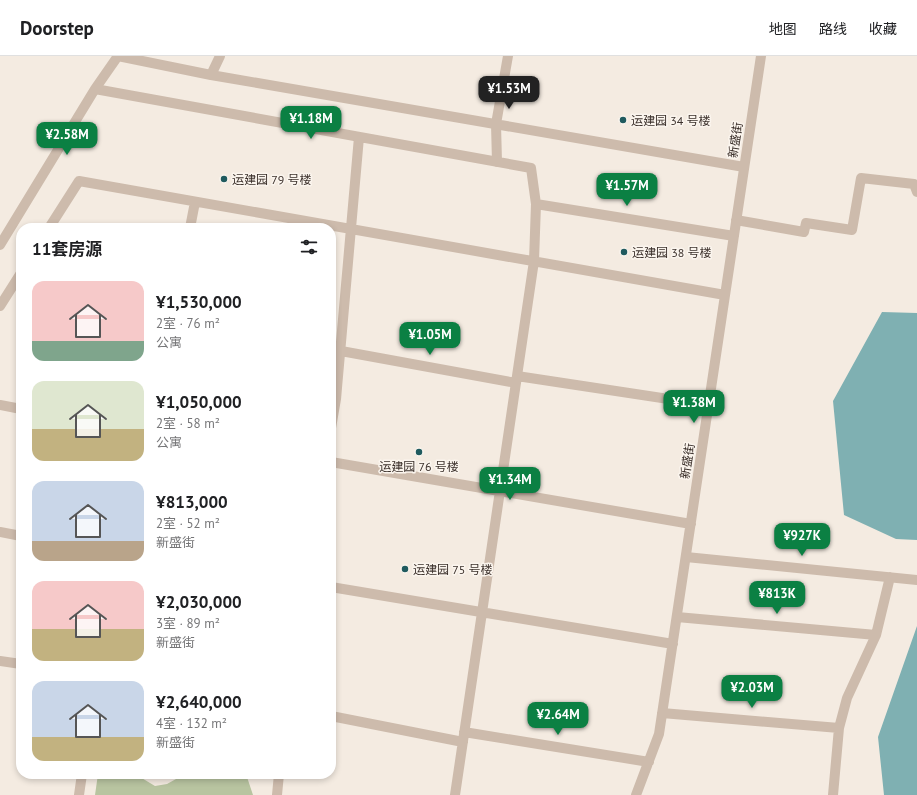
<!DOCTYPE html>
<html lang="zh">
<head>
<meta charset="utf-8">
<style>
  body { margin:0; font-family:"PT Sans","Noto Sans SC",sans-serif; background:#f2f2f2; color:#202124; height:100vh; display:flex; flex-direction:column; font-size:15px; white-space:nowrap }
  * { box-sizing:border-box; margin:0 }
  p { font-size:13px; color:#757577 }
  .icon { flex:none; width:22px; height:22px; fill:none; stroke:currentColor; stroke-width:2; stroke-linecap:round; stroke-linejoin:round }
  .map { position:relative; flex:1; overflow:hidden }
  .drawer { position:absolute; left:16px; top:167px; width:320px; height:556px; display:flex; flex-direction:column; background:#fff; border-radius:16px; box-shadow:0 2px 6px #0003 }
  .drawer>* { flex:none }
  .price { position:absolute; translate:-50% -34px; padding:0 9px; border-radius:8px; background:#0b8043; color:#fff; font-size:13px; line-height:26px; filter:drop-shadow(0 1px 2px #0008) }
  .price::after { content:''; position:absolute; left:50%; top:24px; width:12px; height:9px; margin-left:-6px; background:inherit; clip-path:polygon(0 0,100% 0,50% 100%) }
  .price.current { background:#222; color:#fff }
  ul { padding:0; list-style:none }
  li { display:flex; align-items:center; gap:12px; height:100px; padding:0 16px }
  li span { display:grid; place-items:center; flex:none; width:112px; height:80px; border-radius:12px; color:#555 }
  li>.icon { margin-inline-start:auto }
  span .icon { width:48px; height:48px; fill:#fffc; stroke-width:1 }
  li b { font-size:17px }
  h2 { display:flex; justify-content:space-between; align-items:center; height:48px; padding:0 16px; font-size:17px }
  header { display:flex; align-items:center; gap:24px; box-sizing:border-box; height:56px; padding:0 20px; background:#fff; border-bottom:1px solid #e0e0e0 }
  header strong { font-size:19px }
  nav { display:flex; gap:22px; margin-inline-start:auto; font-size:14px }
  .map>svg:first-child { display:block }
  .green { fill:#b8c4a0 }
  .water { fill:#7fb0b2 }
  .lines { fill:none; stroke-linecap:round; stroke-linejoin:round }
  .minor { stroke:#cdbbac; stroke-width:10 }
  .poi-dot { fill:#1f5a5e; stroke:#fbf5ee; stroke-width:1.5 }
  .labels { text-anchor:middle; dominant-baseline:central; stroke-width:3; stroke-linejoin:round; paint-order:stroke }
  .poi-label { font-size:12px; fill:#3b302b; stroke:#fbf5ee; text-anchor:start }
  .street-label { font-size:12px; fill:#3b302b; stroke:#fbf5ee }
</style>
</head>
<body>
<header>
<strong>Doorstep</strong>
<nav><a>地图</a><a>路线</a><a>收藏</a></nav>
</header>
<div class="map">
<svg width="917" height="739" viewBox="0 0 917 739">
  <rect width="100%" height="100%" fill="#f4ebe1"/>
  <path class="green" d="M98,718H135L155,730L167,728L185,718H244L247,721L253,739H95Z"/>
  <path class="water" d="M882,256L917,257V484L896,483L844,459L833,345Z
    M917,570V739H884L878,681Z"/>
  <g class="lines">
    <path class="minor" d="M118,0L211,19L744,111
      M211,19L220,0
      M95,33L531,112L536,148L734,180
      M497,106L496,68L508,0
      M736,164L804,176L806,167L852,174L861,122L914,128L917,136
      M49,172L79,125L725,239
      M190,172L195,146
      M0,189L95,33L118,0
      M0,250L21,217
      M341,295L516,327
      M517,320L708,349
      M0,349L21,353
      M331,372L336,343L359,81
      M331,406L691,468
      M0,476L21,480
      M686,501L917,524
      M331,531L673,588
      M677,561L876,579
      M0,605L21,608
      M662,657L839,672
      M331,660L463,686
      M464,676L649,706
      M79,739L82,718
      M277,739L279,718
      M455,739L534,205L536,148
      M636,739L659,678L761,0
      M833,739L839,672L847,642L876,579L890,521"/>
  </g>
  <g class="poi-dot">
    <circle cx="623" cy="64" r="4"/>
    <circle cx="224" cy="123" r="4"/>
    <circle cx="624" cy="196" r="4"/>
    <circle cx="419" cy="396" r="4"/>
    <circle cx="405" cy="513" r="4"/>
  </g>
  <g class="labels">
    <g class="poi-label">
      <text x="631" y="64">运建园 34 号楼</text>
      <text x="232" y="123">运建园 79 号楼</text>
      <text x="632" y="196">运建园 38 号楼</text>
      <text x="419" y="410" text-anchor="middle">运建园 76 号楼</text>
      <text x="413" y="513">运建园 75 号楼</text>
    </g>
    <g class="street-label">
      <text transform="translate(735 84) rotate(-81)">新盛街</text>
      <text transform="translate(687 405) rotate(-81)">新盛街</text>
    </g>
  </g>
</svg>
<b class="price current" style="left:509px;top:54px">¥1.53M</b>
<b class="price" style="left:311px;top:84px">¥1.18M</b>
<b class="price" style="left:67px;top:100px">¥2.58M</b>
<b class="price" style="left:627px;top:151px">¥1.57M</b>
<b class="price" style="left:430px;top:300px">¥1.05M</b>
<b class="price" style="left:694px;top:368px">¥1.38M</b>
<b class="price" style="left:510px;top:445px">¥1.34M</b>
<b class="price" style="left:802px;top:501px">¥927K</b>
<b class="price" style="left:777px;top:559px">¥813K</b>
<b class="price" style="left:752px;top:653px">¥2.03M</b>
<b class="price" style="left:558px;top:680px">¥2.64M</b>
<section class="drawer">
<h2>11套房源<svg class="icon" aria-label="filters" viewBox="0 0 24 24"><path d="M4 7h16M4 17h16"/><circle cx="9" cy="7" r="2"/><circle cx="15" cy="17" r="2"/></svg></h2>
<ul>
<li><span style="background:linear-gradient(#f6c9c9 75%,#7fa58c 0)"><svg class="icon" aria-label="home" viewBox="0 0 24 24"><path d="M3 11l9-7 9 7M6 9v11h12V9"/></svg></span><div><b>¥1,530,000</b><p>2室 · 76 m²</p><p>公寓</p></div></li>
<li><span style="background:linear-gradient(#dfe7d0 60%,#c2b280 0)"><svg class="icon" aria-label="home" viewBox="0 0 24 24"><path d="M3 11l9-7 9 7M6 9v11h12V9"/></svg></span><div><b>¥1,050,000</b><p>2室 · 58 m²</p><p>公寓</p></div></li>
<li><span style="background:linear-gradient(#c9d6e8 75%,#b9a48a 0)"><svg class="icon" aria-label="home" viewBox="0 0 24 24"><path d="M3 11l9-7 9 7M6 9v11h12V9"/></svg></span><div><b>¥813,000</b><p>2室 · 52 m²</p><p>新盛街</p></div></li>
<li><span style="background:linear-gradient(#f6c9c9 60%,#c2b280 0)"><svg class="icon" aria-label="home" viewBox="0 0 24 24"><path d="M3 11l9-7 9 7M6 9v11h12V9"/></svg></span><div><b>¥2,030,000</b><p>3室 · 89 m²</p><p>新盛街</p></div></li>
<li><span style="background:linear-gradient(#c9d6e8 70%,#c2b280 0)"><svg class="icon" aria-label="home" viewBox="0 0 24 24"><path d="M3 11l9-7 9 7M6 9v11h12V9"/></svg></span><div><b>¥2,640,000</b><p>4室 · 132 m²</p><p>新盛街</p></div></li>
</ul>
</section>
</div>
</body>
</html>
